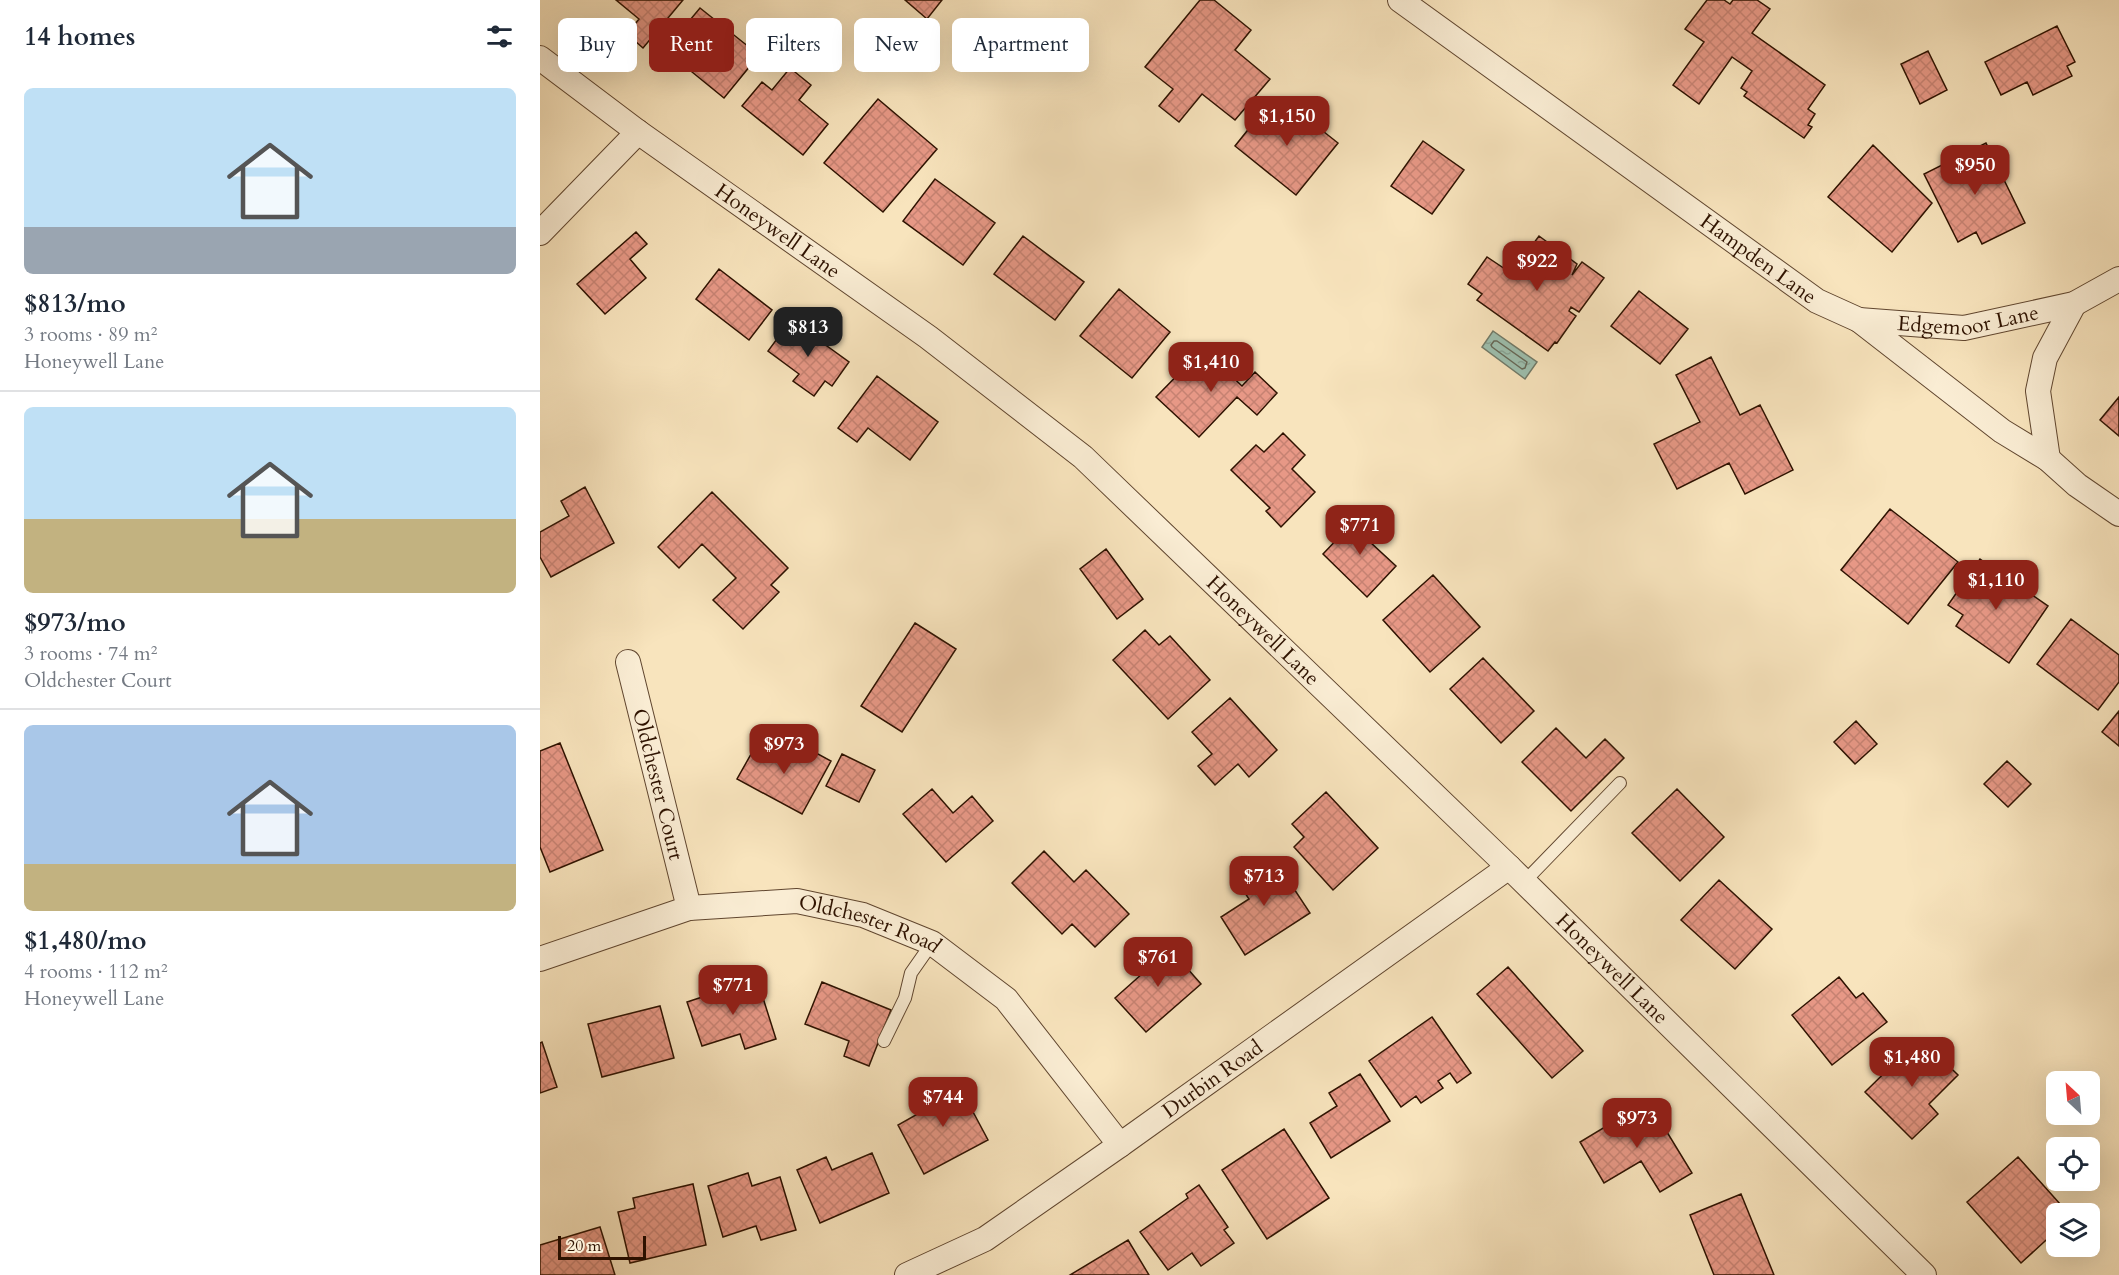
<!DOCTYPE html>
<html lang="en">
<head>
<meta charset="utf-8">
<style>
  body { margin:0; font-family:Cardo,serif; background:#f2f2f3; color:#1f2937; height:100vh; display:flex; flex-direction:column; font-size:22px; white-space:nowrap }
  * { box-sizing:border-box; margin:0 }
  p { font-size:20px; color:#747a83 }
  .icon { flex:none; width:33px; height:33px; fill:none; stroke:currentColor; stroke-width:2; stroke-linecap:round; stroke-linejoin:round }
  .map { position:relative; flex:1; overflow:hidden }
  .sheet { display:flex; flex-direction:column; background:#fff; width:540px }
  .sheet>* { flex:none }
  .banner { position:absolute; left:18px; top:18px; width:570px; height:54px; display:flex; gap:12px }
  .needle { width:39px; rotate:334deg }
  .buttons { position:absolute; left:1506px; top:1071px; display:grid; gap:12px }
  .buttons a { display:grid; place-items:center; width:54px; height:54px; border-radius:9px; background:#fff; box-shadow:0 6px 24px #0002; font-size:30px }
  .scale { position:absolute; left:18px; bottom:15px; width:88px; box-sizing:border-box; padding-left:6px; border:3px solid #2e1200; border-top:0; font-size:16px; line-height:21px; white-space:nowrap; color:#2e1200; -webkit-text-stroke:4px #faedd4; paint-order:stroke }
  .price { position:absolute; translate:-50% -51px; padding:0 14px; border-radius:12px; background:#8f2418; color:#fff; font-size:20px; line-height:39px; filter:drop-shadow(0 2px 3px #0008) }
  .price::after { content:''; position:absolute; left:50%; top:36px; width:18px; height:14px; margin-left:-9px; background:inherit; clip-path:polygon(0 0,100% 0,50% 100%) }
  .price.active { background:#222; color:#fff }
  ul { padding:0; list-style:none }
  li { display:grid; align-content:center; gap:12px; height:318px; padding:0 24px }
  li+li { border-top:2px solid #e0e1e3 }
  li span { display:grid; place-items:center; height:186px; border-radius:9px; color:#555 }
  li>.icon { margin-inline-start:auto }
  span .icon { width:108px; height:108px; fill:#fffc; stroke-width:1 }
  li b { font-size:26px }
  h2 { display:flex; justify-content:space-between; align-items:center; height:72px; padding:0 24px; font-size:26px }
  .pill { padding:0 21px; border-radius:9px; background:#fff; box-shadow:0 6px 24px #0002; font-size:21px; line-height:54px }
  .pill.active { background:#8f2418; color:#fff }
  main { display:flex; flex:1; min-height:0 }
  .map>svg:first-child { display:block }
  .water { fill:url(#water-ripples); stroke:#717a68; stroke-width:1.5 }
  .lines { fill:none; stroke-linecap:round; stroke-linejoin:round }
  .shore { stroke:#666857; stroke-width:1.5 }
  .building { fill:url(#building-cross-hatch); stroke:#2e1200; stroke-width:1.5 }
  .lane-casing { stroke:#60462f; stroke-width:14 }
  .street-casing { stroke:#60462f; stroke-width:26 }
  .lane { stroke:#faedd4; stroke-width:12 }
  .street { stroke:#faedd4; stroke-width:24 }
  .labels { text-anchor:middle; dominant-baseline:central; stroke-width:4.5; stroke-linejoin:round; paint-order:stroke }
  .street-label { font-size:21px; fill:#2e1200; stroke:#faedd4 }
</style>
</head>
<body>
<main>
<section class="sheet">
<h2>14 homes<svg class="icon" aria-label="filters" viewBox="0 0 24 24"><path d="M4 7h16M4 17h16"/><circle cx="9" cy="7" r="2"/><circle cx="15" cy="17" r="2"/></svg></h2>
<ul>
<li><span style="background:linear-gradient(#bfe0f5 75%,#9aa5b1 0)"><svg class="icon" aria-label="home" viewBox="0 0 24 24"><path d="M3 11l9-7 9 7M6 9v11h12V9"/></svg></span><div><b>$813/mo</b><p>3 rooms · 89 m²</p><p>Honeywell Lane</p></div></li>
<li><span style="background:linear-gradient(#bfe0f5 60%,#c2b280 0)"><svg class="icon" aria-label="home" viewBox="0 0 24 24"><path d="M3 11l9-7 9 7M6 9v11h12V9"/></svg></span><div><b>$973/mo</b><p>3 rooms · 74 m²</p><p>Oldchester Court</p></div></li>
<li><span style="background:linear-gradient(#a9c7e8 75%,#c2b280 0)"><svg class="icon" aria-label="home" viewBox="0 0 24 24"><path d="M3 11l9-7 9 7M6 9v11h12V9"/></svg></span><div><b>$1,480/mo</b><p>4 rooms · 112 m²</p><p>Honeywell Lane</p></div></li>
</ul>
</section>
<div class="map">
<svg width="1579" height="1275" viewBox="0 0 1579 1275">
  <defs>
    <pattern id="water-ripples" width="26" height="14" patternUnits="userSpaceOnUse" patternTransform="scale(1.5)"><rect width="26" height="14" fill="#9dbfae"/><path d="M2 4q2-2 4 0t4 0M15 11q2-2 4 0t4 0" fill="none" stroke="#88a394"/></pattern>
    <pattern id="building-cross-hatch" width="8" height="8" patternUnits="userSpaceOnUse" patternTransform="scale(1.5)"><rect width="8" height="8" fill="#e79886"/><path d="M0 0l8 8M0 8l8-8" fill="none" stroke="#c68272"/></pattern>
  </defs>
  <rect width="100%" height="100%" fill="#f8e4bd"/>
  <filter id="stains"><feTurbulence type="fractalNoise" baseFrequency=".00333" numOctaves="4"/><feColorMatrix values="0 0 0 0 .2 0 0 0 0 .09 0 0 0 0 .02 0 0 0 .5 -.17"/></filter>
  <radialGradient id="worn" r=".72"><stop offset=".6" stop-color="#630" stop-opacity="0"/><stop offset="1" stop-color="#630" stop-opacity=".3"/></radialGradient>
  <path class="water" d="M953,331L997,362L985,379L942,347Z"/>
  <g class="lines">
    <path class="shore" d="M954,341H957L987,362L985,368L982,369L952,347L951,345Z"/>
  </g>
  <path class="building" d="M76,0H143L103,48L87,34L99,19Z
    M365,0H402L387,19Z
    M660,0H674L711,30L695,50L730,79L695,120L662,94L639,122L619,106L633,89L605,67Z
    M1167,0H1184L1190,4L1193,0H1217L1230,9L1212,33L1285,85L1268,109L1275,114L1268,125L1272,127L1264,138L1204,96L1207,92L1201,88L1212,71L1192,57L1159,104L1133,85L1164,42L1145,29Z
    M160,8L219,55L184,98L125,50Z
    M1517,26L1535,62L1527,66L1532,76L1493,95L1487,82L1461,95L1445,62Z
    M1388,51L1407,90L1380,104L1361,64Z
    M250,68L271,85L259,100L288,124L263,155L202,106L222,82L232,90Z
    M338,99L397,149L343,212L284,163Z
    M727,106L746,120L755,109L798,143L756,195L695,146Z
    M883,141L924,170L892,214L851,186Z
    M1446,143L1485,223L1442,244L1436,232L1418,242L1384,174Z
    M1333,145L1392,203L1352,252L1288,197Z
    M395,179L455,223L423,265L363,221Z
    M96,232L107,244L90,259L106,278L65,314L37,284Z
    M483,236L544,282L515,320L454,274Z
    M999,236L1037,264L1032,275L1042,262L1064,278L1039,312L1031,307L1029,311L1036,316L1017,343L1015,342L1008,351L937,300L942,294L928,284L947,257L974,275L978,269L976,267Z
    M179,269L232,310L209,340L156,299Z
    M579,289L630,332L592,378L540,336Z
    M1099,291L1148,329L1120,364L1071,326Z
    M251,320L309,362L292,386L285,381L274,396L253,381L259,374L228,351Z
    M663,349L702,386L715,372L737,393L717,415L697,397L659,437L616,397Z
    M1171,357L1200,415L1220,405L1253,470L1205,494L1189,463L1137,489L1114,444L1160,422L1136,375Z
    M337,376L398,422L370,460L328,428L317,442L298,428Z
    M1579,397V436L1560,420Z
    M743,433L765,455L752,469L775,492L741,527L726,511L730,508L691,470L716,445L724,452Z
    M45,487L74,543L11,577L0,557V532L29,516L21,501Z
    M172,492L248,568L231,585L239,592L203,629L173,600L196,578L162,544L139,568L118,547Z
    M1350,509L1418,562L1368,624L1301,570Z
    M823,512L841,529L829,541L856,566L827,597L783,554Z
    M566,549L603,599L577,619L540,569Z
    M1440,559L1508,606L1469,663L1416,626L1423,615L1408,605Z
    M893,575L940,627L890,672L843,620Z
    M1531,619L1579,655V682L1558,710L1497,664Z
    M375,623L416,649L362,732L321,706Z
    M605,630L619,645L630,636L670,680L628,719L573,660Z
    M943,658L994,711L961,743L910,689Z
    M690,698L737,750L709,777L698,764L675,785L658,766L672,754L652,732Z
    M1579,711V746L1562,732Z
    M1316,721L1337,744L1315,764L1294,742Z
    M1016,728L1046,758L1065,739L1084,758L1031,811L982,762Z
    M219,740L260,762L267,748L291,761L262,814L197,779Z
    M20,743L63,850L10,872L0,847V751Z
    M302,754L335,770L319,802L286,786Z
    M1467,761L1491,784L1468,807L1444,784Z
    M392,789L413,813L432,796L453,821L406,862L363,814Z
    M1137,789L1184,837L1140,881L1092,833Z
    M786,792L838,848L793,890L754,847L764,837L752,824Z
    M504,851L534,882L546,870L589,914L555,947L532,924L522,934L472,883Z
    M733,857L770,913L705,955L681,917L709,899L697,881Z
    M1179,880L1232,929L1195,969L1141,920Z
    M623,941L661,984L606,1032L575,998L612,965L605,956Z
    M968,967L1043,1051L1012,1078L937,994Z
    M1299,977L1316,998L1323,993L1347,1022L1292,1065L1252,1015Z
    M217,979L236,1039L205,1049L200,1034L162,1046L147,1002Z
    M282,982L351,1010L329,1066L304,1056L309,1041L265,1024Z
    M120,1006L134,1058L62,1077L48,1024Z
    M892,1017L931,1073L917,1083L910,1073L898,1081L903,1088L881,1103L876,1096L861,1107L829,1061Z
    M1380,1038L1418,1075L1389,1104L1398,1114L1372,1139L1325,1092Z
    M2,1042L17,1087L0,1093V1043Z
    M820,1074L850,1121L791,1158L770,1123L797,1106L789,1093Z
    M416,1080L448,1140L384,1174L358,1125L383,1111L378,1100Z
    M1108,1101L1152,1173L1120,1192L1101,1161L1064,1183L1040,1142Z
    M744,1129L789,1198L727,1239L682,1170Z
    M332,1153L349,1193L280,1223L257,1170L286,1157L292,1170Z
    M1478,1157L1529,1214H1516V1231L1481,1263L1427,1202Z
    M208,1173L212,1186L240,1177L256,1230L221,1240L216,1226L183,1237L168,1186Z
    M153,1184L166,1245L90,1263L78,1212L95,1208L93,1198Z
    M659,1185L688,1227L684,1230L694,1243L661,1266L652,1253L628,1270L600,1232L648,1198L646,1194Z
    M1201,1194L1234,1275H1174L1150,1215Z
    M60,1227L75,1275H0V1245Z
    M588,1240L609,1275H530Z"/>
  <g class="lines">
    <g class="lane-casing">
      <path id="lane" d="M984,882L1080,783
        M344,1041L365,998L371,973L392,943"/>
    </g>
    <g class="street-casing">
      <g id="street">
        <path id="s1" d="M860,0L1277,301L1319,320L1462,431L1508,459L1537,485L1579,514"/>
        <path id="s2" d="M0,58L98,132L388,337L543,457L969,867L1384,1275"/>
        <path d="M0,233L98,132"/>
        <path id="s3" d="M1319,320L1424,328L1534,304L1579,279"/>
        <path d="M1508,459L1498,391L1505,358L1534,304"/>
        <path id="s4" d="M88,662L149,908"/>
        <path id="s5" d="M0,959L149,908L257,901L323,915L392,943L466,999L580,1145"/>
        <path id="s6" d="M367,1275L445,1239L580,1145L969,867"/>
      </g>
    </g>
    <use href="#lane" class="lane"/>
    <use href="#street" class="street"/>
  </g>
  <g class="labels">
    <g class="street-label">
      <text stroke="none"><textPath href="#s2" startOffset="294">Honeywell Lane</textPath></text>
      <text stroke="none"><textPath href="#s1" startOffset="442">Hampden Lane</textPath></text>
      <text stroke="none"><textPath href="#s3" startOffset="110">Edgemoor Lane</textPath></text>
      <text stroke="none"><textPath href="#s2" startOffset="924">Honeywell Lane</textPath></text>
      <text stroke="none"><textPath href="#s4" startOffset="126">Oldchester Court</textPath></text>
      <text stroke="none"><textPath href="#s5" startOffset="342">Oldchester Road</textPath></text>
      <text stroke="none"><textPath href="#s2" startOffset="1410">Honeywell Lane</textPath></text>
      <text stroke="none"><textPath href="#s6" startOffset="364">Durbin Road</textPath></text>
    </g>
  </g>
  <rect width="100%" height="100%" filter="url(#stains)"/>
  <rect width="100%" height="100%" fill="url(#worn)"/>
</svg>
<div class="buttons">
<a><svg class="needle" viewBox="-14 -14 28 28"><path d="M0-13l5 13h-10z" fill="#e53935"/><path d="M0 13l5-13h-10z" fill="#747a83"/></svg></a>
<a><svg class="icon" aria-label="locate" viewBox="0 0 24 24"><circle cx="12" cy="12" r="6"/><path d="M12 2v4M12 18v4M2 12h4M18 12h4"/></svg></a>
<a><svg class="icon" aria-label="layers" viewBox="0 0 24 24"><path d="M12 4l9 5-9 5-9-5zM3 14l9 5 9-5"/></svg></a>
</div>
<div class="scale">20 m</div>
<b class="price" style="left:747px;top:147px">$1,150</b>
<b class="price" style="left:1435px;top:196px">$950</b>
<b class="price" style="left:997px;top:292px">$922</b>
<b class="price active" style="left:268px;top:358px">$813</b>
<b class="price" style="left:671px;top:393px">$1,410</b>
<b class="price" style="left:820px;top:556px">$771</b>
<b class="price" style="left:1456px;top:611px">$1,110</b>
<b class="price" style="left:244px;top:775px">$973</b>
<b class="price" style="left:724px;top:907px">$713</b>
<b class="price" style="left:618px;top:988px">$761</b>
<b class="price" style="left:193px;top:1016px">$771</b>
<b class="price" style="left:1372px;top:1088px">$1,480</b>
<b class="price" style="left:403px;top:1128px">$744</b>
<b class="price" style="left:1097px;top:1149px">$973</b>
<div class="banner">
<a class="pill">Buy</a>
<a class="pill active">Rent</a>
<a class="pill">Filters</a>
<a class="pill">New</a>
<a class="pill">Apartment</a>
</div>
</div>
</main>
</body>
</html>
